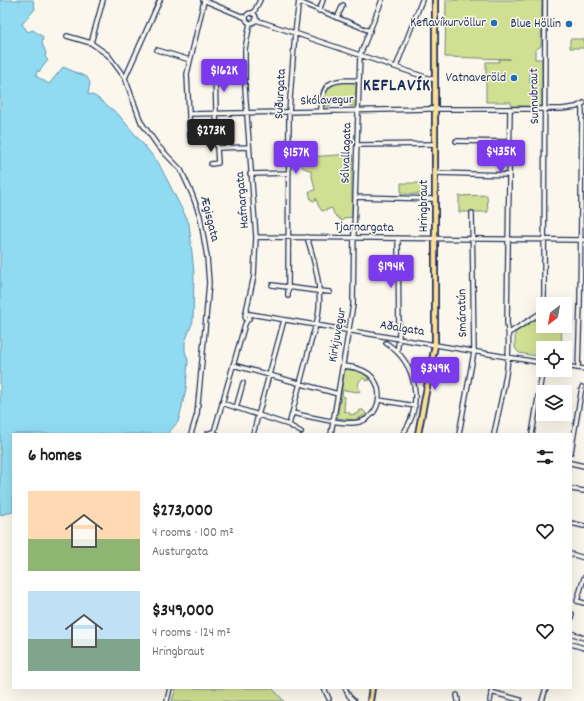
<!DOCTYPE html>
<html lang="en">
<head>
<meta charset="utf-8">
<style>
  body { margin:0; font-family:Dekko,sans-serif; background:#f2f2f2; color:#202124; height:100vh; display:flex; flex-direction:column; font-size:15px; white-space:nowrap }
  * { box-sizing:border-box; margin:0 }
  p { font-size:13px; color:#757577 }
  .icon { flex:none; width:22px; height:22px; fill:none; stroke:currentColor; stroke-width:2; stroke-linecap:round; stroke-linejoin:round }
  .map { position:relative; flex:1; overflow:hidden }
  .side { position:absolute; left:12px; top:433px; width:560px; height:256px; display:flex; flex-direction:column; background:#fff; border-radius:0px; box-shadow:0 4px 16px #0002 }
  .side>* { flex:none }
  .needle { width:26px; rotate:211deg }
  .tools { position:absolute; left:536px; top:297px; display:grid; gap:8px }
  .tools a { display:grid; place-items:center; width:36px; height:36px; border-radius:0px; background:#fff; box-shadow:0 4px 16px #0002; font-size:20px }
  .price { position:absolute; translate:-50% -34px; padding:0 9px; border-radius:4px; background:#7c3aed; color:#fff; font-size:13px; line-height:26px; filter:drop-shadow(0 1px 2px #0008) }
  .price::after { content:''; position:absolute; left:50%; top:24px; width:12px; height:9px; margin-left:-6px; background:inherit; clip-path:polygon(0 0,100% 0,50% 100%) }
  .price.active { background:#222; color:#fff }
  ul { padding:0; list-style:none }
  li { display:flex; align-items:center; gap:12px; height:100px; padding:0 16px }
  li span { display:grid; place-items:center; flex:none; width:112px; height:80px; border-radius:0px; color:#555 }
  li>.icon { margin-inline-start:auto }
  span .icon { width:48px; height:48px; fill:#fffc; stroke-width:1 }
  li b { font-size:17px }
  h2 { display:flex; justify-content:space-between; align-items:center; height:48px; padding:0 16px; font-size:17px }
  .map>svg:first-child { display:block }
  .green { fill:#d0df92; stroke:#768778 }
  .water { fill:#90dbf1; stroke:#6196b6 }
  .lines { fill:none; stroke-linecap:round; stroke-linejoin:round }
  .minor-casing { stroke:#1b2f5e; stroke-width:6 }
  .major-casing { stroke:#1b2f5e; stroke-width:8 }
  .minor { stroke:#fbf7ec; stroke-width:3.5 }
  .major { stroke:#fdde96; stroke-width:4.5 }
  .poi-dot { fill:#1f6fb2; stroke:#fbf7ec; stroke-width:1.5 }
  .labels { text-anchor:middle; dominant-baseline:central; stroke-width:3; stroke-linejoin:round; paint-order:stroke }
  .poi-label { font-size:13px; fill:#1b2f5e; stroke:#fbf7ec; text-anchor:end }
  .street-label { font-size:13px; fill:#1b2f5e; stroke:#fbf7ec }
  .district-label { font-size:17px; font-weight:bold; letter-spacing:1px; fill:#1b2f5e; stroke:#fbf7ec }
</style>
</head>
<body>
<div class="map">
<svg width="584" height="701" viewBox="0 0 584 701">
  <rect width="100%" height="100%" fill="#fbf7ec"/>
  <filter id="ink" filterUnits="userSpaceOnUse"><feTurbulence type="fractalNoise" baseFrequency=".025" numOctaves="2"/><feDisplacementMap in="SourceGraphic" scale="8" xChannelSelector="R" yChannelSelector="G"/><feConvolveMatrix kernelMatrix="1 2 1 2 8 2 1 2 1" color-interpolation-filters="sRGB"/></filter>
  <g filter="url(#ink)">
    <path class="green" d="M446,0H542L541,46L535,50V59H542V106H511V102H486V62H499V59H510L445,57Z
      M570,39H584V48H570Z
      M353,81L354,84H356L355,106H350L347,102L331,103L329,107L325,106L323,104C324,83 335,82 353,81Z
      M301,151H305L306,156L308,157L352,154V217L345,218L342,221L334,214L332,208L322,211L318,205L316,198L315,201L311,200L309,192L315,190L311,171L302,167L303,160H301Z
      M401,183H421L422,194H401Z
      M487,195L488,212H459V196Z
      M543,314V326H561L562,348H543V357L519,353L515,348V333Z
      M345,369L362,372L370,380L366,381L363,378C358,381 357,386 360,391L359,392L343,390L342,396L345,397L344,411L350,413V415L356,414L357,413H359L360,410H363L367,414L355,420L337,418Z
      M176,688H272L284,701H172Z"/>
    <path class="water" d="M0,0H33L35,9L22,24L28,32L33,30L43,37L42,43L46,53L45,57L48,60L39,72L37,70L36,76L49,84L63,67L87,77L90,83L88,94L95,96L118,114L158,162L189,223L194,273L193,321L185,342V351L188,360L186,389L181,411L178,422L167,434H13V512L0,515Z
      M530,67H536V80H531L535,82L533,85L530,83Z"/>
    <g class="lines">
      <g class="minor-casing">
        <path id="minor" d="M203,0L246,18
          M299,2L370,31
          M319,11L323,0
          M246 18a5 5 0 1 1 10 0a5 5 0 1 1-10 0Z
          M253,14L260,0
          M337,18L343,5
          M256,20L431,79H435
          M67,36L91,43L103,0
          M91,43L108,55L125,78L141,122L158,146L181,170L192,194L200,216L207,257L209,283L205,329L197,414L191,434
          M157,50L190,60
          M396,67L422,0
          M215,73L217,148L249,147
          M125,78L160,0
          M321,111C322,80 331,80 359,80
          M190,114L429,109H562L576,107L584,103
          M190,136L187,74L204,1
          M456,141L509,142
          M358,145L435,144
          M211,164L218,163L217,148
          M435,173L509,175
          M250,174L289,173
          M356,197L435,199
          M256,237L584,240
          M272,285L317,291
          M320,291L330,292
          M288,296L289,112L295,33L299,0
          M544,304L545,0
          M246,314H250L249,319H246L245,316L254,276L256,237L245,88V49L250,23
          M250,314L543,363
          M509,333L542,312L543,309
          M386,343C417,363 424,404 403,434
          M397,352L399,339L398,238
          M233,365L338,394
          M565,366L584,369
          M578,368L580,305L582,110L581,105
          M379,400L415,406
          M222,403L289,425L301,432
          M236,408L243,383
          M292,413C307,416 345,426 359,422C380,417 386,388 369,374C361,368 352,367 343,366
          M289,425L313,334C326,301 317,269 307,237
          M214,432L245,324L248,319
          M207,434L212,432L217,434
          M253,434L284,320
          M331,434L353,305L354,230L360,55L382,0
          M459,434L474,352L472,213
          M494,434C501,398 513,359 507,322L510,109
          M532,434L543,368
          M571,452L582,387
          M571,463L584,466
          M571,489L584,491
          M571,523L584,526
          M571,554L584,558
          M584,578L577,601L584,603
          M571,618L572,614
          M571,633L584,638
          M571,644L584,648
          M324,688L329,699
          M345,688L349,696L354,701
          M491,692L520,700
          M457,695L458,701
          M167,701L170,688
          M490,701L492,688
          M542,701L546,688"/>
      </g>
      <g class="major-casing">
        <path id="major" d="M418,434L435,345V0
          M370,701L372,688"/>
      </g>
      <use href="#minor" class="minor"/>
      <use href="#major" class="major"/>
    </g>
  </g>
  <g class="poi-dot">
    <circle cx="494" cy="23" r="4"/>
    <circle cx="569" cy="24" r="4"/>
    <circle cx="514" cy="78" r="4"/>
  </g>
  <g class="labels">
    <g class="poi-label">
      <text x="486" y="23">Keflavíkurvöllur</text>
      <text x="561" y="24">Blue Höllin</text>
      <text x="506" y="78">Vatnaveröld</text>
    </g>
    <g class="street-label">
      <text transform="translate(281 94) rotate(-87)">Suðurgata</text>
      <text transform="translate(535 96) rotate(-91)">Sunnubraut</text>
      <text transform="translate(327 101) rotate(-2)">Skólavegur</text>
      <text transform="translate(347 153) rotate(-88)">Sólvallagata</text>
      <text transform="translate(243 200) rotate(-95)">Hafnargata</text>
      <text transform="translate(424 206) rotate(-90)">Hringbraut</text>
      <text transform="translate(209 219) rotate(76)">Ægisgata</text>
      <text transform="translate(364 228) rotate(1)">Tjarnargata</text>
      <text transform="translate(463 313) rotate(-91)">Smáratún</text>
      <text transform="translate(402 329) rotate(9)">Aðalgata</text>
      <text transform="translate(338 335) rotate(-80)">Kirkjuvegur</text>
    </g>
    <g class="district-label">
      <text x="397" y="87">KEFLAVÍK</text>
    </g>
  </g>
</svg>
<div class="tools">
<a><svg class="needle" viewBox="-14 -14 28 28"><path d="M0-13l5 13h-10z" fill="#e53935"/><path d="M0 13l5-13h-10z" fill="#757577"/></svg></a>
<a><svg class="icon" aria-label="locate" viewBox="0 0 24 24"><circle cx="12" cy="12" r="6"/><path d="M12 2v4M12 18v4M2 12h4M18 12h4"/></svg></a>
<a><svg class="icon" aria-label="layers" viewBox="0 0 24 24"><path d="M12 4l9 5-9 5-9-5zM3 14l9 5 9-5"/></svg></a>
</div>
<b class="price" style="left:224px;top:93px">$162K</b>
<b class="price active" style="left:211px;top:153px">$273K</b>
<b class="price" style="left:501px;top:174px">$435K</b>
<b class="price" style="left:296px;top:175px">$157K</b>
<b class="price" style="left:391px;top:289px">$194K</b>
<b class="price" style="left:435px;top:391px">$349K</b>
<section class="side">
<h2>6 homes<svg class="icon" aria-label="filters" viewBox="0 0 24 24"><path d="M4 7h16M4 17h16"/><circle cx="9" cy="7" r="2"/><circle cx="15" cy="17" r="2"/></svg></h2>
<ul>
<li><span style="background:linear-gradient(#ffd9b3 60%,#8fb573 0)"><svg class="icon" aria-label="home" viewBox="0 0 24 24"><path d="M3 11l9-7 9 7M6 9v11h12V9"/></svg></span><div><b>$273,000</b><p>4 rooms · 100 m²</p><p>Austurgata</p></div><svg class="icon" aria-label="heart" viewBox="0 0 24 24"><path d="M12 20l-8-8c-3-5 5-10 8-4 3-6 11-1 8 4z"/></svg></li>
<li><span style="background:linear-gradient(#bfe0f5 60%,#7fa58c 0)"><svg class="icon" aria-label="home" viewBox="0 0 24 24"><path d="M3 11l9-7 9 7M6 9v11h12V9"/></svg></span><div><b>$349,000</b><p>4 rooms · 124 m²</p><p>Hringbraut</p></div><svg class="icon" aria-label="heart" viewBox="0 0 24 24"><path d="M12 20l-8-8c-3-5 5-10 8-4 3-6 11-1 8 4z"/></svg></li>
</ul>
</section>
</div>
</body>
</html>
